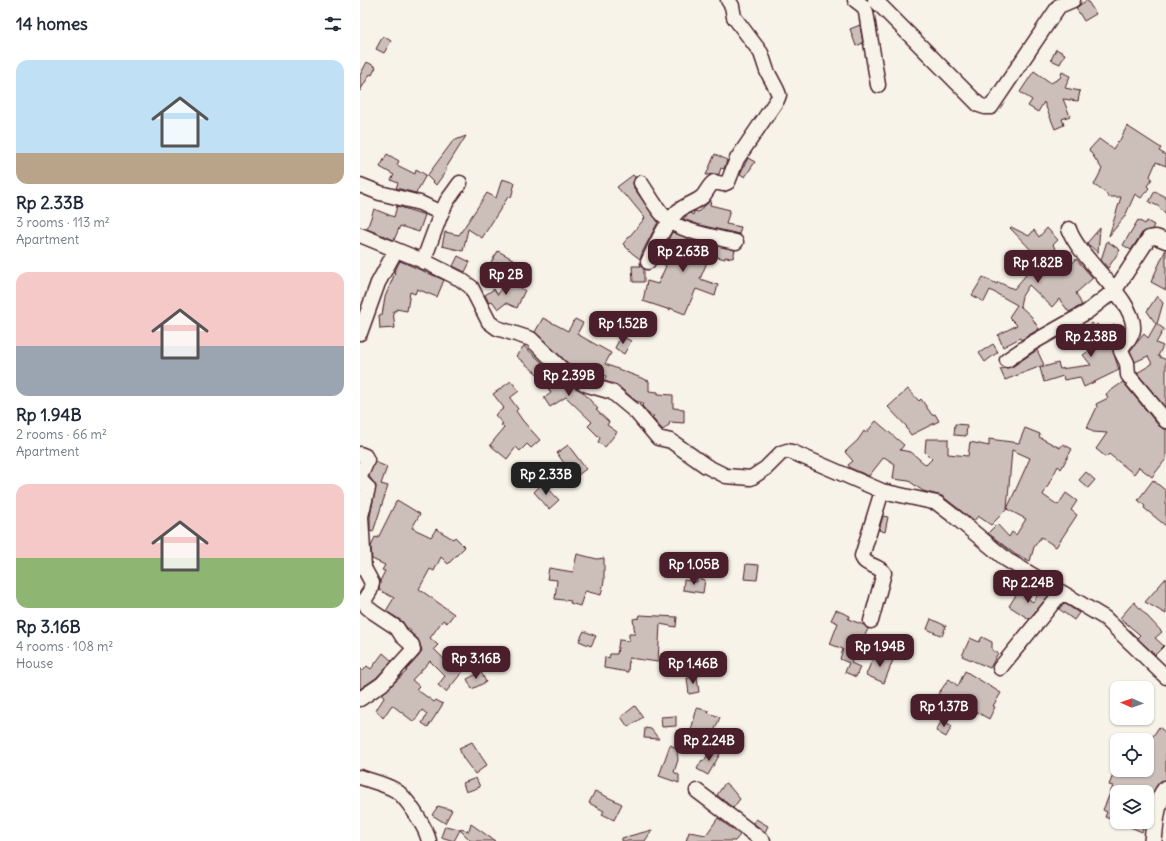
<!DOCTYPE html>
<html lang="en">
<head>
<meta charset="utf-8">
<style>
  body { margin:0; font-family:Delius,sans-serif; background:#f6f6f7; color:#1f2937; height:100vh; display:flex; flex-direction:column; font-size:15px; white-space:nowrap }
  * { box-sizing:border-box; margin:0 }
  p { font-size:13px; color:#747a83 }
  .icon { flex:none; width:22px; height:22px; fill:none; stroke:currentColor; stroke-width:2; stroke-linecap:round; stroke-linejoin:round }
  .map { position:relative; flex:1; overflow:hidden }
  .side { display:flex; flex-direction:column; background:#fff; width:360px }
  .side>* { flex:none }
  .needle { width:26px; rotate:272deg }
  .fabs { position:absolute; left:750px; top:681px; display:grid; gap:8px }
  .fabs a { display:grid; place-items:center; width:44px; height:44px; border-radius:8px; background:#fff; box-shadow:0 1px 3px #0004; font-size:20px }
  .price { position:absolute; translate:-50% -34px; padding:0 9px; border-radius:8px; background:#4a1f2b; color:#fff; font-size:13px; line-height:26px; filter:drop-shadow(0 1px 2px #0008) }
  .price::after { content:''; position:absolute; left:50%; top:24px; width:12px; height:9px; margin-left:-6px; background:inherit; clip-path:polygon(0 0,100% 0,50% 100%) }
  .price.selected { background:#222; color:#fff }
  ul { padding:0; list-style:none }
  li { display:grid; align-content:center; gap:8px; height:212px; padding:0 16px }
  li span { display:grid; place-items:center; height:124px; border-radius:12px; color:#555 }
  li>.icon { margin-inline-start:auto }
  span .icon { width:72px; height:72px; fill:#fffc; stroke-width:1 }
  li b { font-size:17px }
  h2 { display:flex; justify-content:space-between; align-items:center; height:48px; padding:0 16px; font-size:17px }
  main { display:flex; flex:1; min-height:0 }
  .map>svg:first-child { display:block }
  .building { fill:#ccbfb9; stroke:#4a1f2b }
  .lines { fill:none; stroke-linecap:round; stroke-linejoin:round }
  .minor-casing { stroke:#4a1f2b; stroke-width:17 }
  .major-casing { stroke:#4a1f2b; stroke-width:20 }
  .minor { stroke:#f7f3e8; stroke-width:14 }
  .major { stroke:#f7f3e8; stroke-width:17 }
</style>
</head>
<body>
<main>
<section class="side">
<h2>14 homes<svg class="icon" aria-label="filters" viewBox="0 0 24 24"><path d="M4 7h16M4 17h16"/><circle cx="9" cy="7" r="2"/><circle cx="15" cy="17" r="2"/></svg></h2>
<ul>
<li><span style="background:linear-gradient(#bfe0f5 75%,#b9a48a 0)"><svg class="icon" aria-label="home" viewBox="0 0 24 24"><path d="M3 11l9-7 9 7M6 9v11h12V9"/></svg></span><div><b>Rp 2.33B</b><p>3 rooms · 113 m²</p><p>Apartment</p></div></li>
<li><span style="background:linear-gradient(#f6c9c9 60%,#9aa5b1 0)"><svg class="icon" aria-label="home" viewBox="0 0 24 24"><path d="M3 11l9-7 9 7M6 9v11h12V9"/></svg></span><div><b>Rp 1.94B</b><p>2 rooms · 66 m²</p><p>Apartment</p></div></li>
<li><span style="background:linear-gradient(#f6c9c9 60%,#8fb573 0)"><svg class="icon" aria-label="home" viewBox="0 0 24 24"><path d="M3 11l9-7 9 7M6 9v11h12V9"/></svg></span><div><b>Rp 3.16B</b><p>4 rooms · 108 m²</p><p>House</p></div></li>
</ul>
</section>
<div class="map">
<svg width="806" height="841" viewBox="0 0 806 841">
  <rect width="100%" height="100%" fill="#f7f3e8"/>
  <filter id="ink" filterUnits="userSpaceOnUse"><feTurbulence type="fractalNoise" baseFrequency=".025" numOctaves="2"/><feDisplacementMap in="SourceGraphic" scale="8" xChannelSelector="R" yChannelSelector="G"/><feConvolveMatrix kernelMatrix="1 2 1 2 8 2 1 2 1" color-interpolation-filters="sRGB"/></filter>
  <g filter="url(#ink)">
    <path class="building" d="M727,0L736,14L724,21L716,8Z
      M500,25L503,43L496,46L490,29Z
      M23,36L31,41L24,53L16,49Z
      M696,49L705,54L700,64L691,60Z
      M7,62L16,67L12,75L10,74L0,91V75Z
      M674,71L691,83L700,78L702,72L710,76L705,88L720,91L718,101L703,99L710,116L702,119L704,125L695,129L684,102L678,112L668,106L672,100L660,92Z
      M767,126L801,148L799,151L806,155V166L796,162L790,176L792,179L787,186L789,188L781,198L775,194L765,216L749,236L761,197H748L746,193L734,185L742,169L729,150L739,139L753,149L758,141L759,142Z
      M106,136L86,168V171L76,185L67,176L93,141Z
      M27,154L39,161L37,165L55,174L56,169L66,175L56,193L36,188L38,183L31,180L34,175L20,167Z
      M355,154L367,160L364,169L361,168L359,174L346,175Z
      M388,158L395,162L385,177L380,174Z
      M273,175L275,177L273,183L274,188L298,222L283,251L280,259L272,253L263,244L285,218L267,196L266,197L257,187Z
      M142,179L155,183L151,198L148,197L122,238L108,229L103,251L82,246L85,232L99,235L127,193L136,198Z
      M795,191L806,197V215L798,206L789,202Z
      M351,200L350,205L370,210L366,224L381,227L379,234L340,225L323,219L330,213L333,215L334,211L338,212Z
      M37,206L65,215L59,232L40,226L34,240L7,229L14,209L34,217Z
      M778,220L785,224L787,221L794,225L792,229L782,233L771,250L763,245Z
      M651,227L669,236L674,230L679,237L687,228L698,240L693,245L708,269L716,259L733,278L716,293L722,305L709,312L699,299L692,307L669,285L662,296L660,306L671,316L679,329L661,340L660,338L643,347L638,335L657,325L649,317L657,305L630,290L624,302L612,295L623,277L637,284L638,282L654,289L666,275L661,269L665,260L674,253L650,228Z
      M740,228L738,253L727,243Z
      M312,232L336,241L375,250L373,258L365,257V259L350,255L340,279L358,285L355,296L336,289L325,314L310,308V310L283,301L287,281L298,284L306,266L298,260Z
      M747,241L760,250L748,268L741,260Z
      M806,249V290L791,282Z
      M138,251L160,263L151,278L130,264Z
      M98,256L110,262L105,272L93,266Z
      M40,261L84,280L77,297L57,289L55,294L50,292L47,311L36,309V311H33L35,328L20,329L19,315H22L25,297L35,273L34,272Z
      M272,266H281L284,269V282H273Z
      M144,281L165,290L157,308L146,303L138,309L132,301L129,303L125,295L134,289L138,295Z
      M797,296L803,303L797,324L804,329L796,343L803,346L798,356L806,360V408L777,373L792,364L788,356L775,362L770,351L784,334L788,338L796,324L787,311Z
      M183,318L208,331L215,319L223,323L217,334L251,353L245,364L289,381V391L298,392V394L313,395V408L324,409V423L310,422L309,425L303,430L292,418L294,416L290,415L282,406L283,403L276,401L257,385L244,381L246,376L224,365L220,372L213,368L175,332Z
      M732,323L735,327L737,324L743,332L754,324L762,334L755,344L753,351L759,370L724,387L720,377L704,380L703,376L684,382L680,368L698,363L700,369L731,365L723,355L735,347L722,329Z
      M261,336L271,341L264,354L255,348Z
      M633,344L638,352L625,362L619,353Z
      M164,346L202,381L223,392L238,409L236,410L249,422L247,425L257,432L245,447L238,442L240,438L228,426L232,422L206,397L190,407L184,398L191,393L181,377L156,356Z
      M677,350L684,365L645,380L640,369L652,367Z
      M151,381L159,391L150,398L158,409L156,411L163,421L180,440L171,448L167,444L160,451L156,447L147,459L130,445L144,428L141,425L143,424L135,415L144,408L133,394Z
      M763,382L799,426L806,429V459L792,477L779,467L774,474L749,454L746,457L736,449L747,433L733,432L727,428L737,407L736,404L748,398L746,394Z
      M548,389L559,401L561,399L572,415L575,414L579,421L551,435L546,428L547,427L528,407Z
      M516,421L544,445L540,450L551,452L566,465L572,459L565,452L566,439H588V454L608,456L610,442L629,446V439L659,443L665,428L680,434L679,437L700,448L703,444L712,449L701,469L698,466L683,495L698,505L706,493L717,501L711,510L717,515L696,547L681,537L674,547L670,561L656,555L628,533L637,524L649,537L652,532L656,535L666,519L647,509L670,458L652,450L647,509L631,525L618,516L614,521L582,496L563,491L549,481L533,479L535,464L524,457L509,476L490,468L488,465L493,461L485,452L498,440L504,431L506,433Z
      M595,424L607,425L606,436L594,435Z
      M208,445L226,469L214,478L197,453Z
      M15,462L27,467L21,484L28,486L13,532L10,531V517L16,486L9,476Z
      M726,472L735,480L728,488L719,480Z
      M793,480L806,491V526L784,508L785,506L778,500Z
      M183,483L199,500L189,509L174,492Z
      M37,500L60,514L52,528L71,537L76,529L93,539L95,537L105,547L88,564L81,557L74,571L70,569L59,589L94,614L87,623L83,620L70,638L78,645L74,649L93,668L97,664L104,670L86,692L78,685L85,676L70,661L52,680L59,686L56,689L74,702L76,700L83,704L68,727L62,723L67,714L62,710L54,722L32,705L23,718L16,710L24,698L22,694L47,671L46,670L59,656L62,650L58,639L50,632L51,630L47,628L42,621L26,611L34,598L19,590L20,581L25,571L22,570L25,565L12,559L11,547L15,537L18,538Z
      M523,516L528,517L525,532L519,530Z
      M217,554L237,559L244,558V581L241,595L225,591L220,606L210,603L211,601L195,599L197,580L187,579L189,568L213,572Z
      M386,564L399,565L397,580L384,579Z
      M337,578L345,580L343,593L323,590L324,580L337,582Z
      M806,578V614L785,602Z
      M681,590L689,595L669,619L649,606L658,592L673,602Z
      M774,602L802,632L795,638L804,646L795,655L777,638L780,635L760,618Z
      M704,603L719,613L714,620L699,609Z
      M476,610L490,616L488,619L504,625L508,629L505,635L507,636L503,647L498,645L491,663L500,667L496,677L485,672L489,663L480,659L483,649L470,644L478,623L471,620Z
      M280,615L317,617L316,627L300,624L298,662L269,658L268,672L244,668L245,657L249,658L250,654H257L259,640L269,641V634H275L273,619L279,618Z
      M571,619L586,626L582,636L567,629Z
      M224,631L236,636L231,646L219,641Z
      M622,637L632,642V650L638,653L630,668L602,656L610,638L619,642Z
      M23,653L32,661L16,678L0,689V668L3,671L7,666L11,669Z
      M515,653L533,660L524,683L506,675Z
      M605,671L641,693L633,706L635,707L629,719L591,697L588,701L578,694L589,679L598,686Z
      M121,672L126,682L112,689L107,679Z
      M337,677L339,692L329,694L327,678Z
      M275,706L283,717L268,727L261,717Z
      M337,708L349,711L348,713L360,717L351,739L330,734Z
      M316,716V726L302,727L301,717Z
      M582,720L592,726L586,737L576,731Z
      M799,727L806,733V779L798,784L790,799L787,798V792H771L757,788V822L745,817L747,812L743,810L753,786L749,785L755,770H787V736L791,739Z
      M285,728L291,729L299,739L284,738Z
      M112,742L127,765L115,774L103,758L99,748Z
      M310,745L317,748L318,760L314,772L319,775V783L299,776Z
      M351,749L360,754L348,775L337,769L342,760L344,761Z
      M116,778L120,787L106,792L103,783Z
      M365,783L370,787L380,799L373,808L357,795Z
      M235,791L262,804L254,820L242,814L244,811L229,803Z
      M78,806L92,810L85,823L72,815Z
      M358,818L380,835L375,841H326L329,832L346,835Z
      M396,819L408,826L405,832L393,823Z
      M759,822H785L782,832Z
      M111,824L135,841H111L100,830L94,841L81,837L85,826L109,831Z
      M292,830L285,841H262V838Z"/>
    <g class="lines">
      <g class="minor-casing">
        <path id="minor" d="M495,0L503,6L506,12L518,85
          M515,0L619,105L625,107H631L699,6L713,0
          M281,183C288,193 295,207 304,216C318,232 356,237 376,242
          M0,185L20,193L60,203L81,213
          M709,229C718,258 777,301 773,330C772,339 763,342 761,351L767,363L768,375L806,421
          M0,235L68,263L100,279L111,287L129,322L137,328L171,339L208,375L228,385L252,392L276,412L298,438L311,441L346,466L366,476L391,478L406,468L421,453L427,451L432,452L522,491L577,503L594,516L647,560L745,618L806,677
          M63,262L80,216L87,201L100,183
          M288,262C296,245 304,225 318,211C325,205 335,203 342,197C347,192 348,186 354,182L363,184L368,182L377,159L417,100L419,95L417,90L407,71L401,53L374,17L372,6L368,0
          M0,333L18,283L36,250
          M647,360L672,343L727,312L755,290L789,238L796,237L806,241
          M0,454L5,456L7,460L0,476L2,482L8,488L1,516L4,568L12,583L10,591L5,599V603L7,607L13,612L37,628L42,636L52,645L53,650L22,684L0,699
          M511,621L524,573C519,565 504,566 502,556L522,491
          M640,668L701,593
          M0,777C11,781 25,784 35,790C47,797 66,828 69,841
          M337,791L403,841"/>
      </g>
      <g class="major-casing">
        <path id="major" d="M793,841C795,824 795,803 806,789"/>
      </g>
      <use href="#minor" class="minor"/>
      <use href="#major" class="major"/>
    </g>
  </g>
</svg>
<div class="fabs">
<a><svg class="needle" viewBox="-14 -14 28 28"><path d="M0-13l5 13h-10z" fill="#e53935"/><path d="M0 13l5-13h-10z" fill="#747a83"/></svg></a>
<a><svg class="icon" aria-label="locate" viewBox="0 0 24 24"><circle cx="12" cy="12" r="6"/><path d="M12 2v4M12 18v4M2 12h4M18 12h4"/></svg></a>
<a><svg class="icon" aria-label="layers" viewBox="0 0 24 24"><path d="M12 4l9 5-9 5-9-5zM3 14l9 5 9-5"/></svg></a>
</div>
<b class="price" style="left:323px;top:273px">Rp 2.63B</b>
<b class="price" style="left:678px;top:284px">Rp 1.82B</b>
<b class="price" style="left:146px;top:296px">Rp 2B</b>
<b class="price" style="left:263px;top:345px">Rp 1.52B</b>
<b class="price" style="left:731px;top:358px">Rp 2.38B</b>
<b class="price" style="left:209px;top:397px">Rp 2.39B</b>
<b class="price selected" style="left:186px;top:496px">Rp 2.33B</b>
<b class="price" style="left:334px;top:586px">Rp 1.05B</b>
<b class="price" style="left:668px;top:604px">Rp 2.24B</b>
<b class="price" style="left:520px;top:668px">Rp 1.94B</b>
<b class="price" style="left:116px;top:680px">Rp 3.16B</b>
<b class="price" style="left:333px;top:685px">Rp 1.46B</b>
<b class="price" style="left:584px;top:728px">Rp 1.37B</b>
<b class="price" style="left:349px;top:762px">Rp 2.24B</b>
</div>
</main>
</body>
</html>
